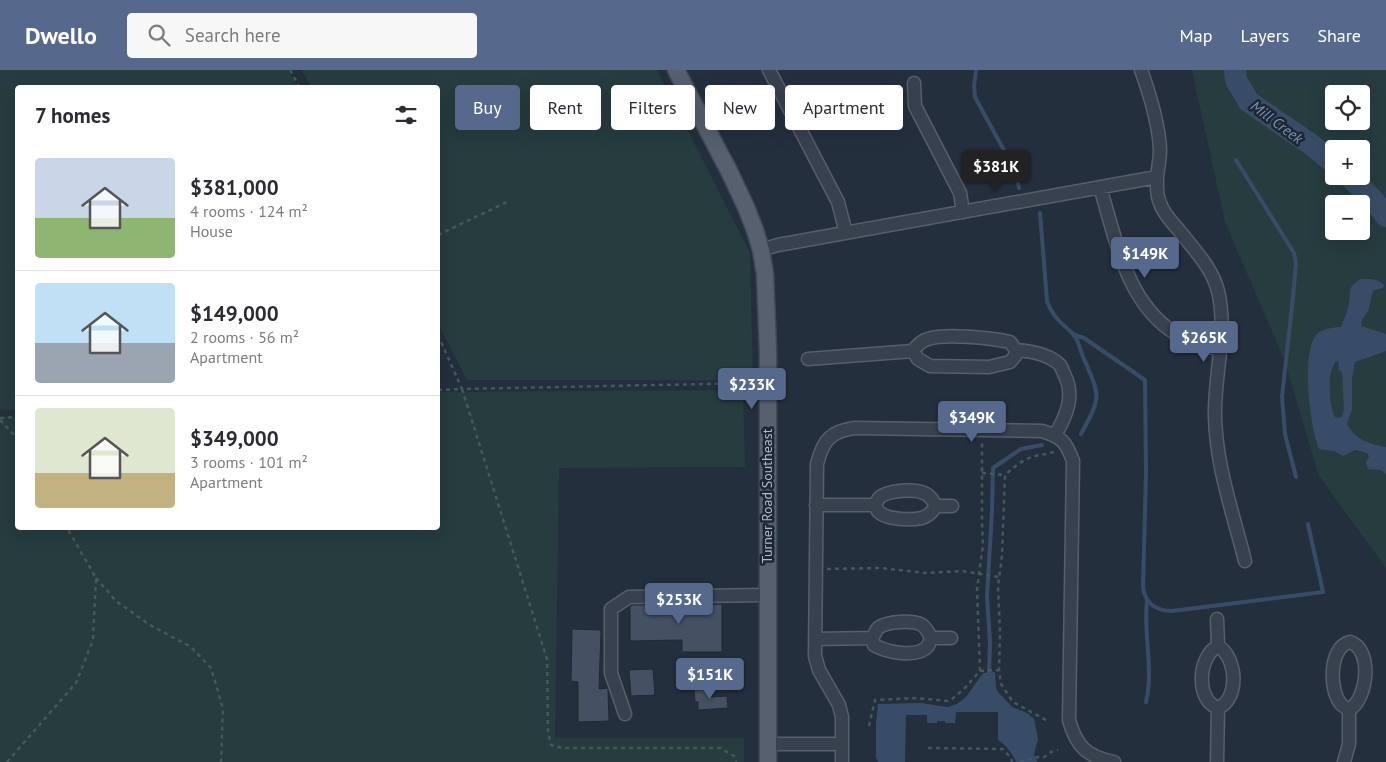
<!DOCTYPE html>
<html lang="en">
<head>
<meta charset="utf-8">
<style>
  body { margin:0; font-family:"PT Sans",sans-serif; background:#f7f7f7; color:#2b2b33; height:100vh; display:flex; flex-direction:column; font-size:19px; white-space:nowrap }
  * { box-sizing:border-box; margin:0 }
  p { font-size:16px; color:#7c7c81 }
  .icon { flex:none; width:28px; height:28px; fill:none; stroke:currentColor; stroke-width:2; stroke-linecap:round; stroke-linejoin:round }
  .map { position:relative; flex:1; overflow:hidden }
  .drawer { position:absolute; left:15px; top:15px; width:425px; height:445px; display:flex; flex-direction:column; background:#fff; border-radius:5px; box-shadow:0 5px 20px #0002 }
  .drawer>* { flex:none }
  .top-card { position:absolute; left:455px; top:15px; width:475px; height:45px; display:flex; gap:10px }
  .buttons { position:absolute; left:1325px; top:15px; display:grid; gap:10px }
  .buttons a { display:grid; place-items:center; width:45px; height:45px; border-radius:5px; background:#fff; box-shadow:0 5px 20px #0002; font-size:25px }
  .price { position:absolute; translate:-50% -42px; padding:0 11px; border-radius:5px; background:#56698c; color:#fff; font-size:16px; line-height:32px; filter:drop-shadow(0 1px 2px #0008) }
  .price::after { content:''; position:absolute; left:50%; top:30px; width:15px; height:11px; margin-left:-8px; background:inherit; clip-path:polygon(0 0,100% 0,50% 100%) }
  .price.current { background:#222; color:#fff }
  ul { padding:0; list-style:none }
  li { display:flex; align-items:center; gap:15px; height:125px; padding:0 20px }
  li+li { border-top:1px solid #e1e1e2 }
  li span { display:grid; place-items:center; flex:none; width:140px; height:100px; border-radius:5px; color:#555 }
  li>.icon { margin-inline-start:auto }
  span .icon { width:60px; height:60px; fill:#fffc; stroke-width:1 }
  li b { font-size:21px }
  h2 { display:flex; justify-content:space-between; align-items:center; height:60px; padding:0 20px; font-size:21px }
  .pill { padding:0 18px; border-radius:5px; background:#fff; box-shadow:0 5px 20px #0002; font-size:18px; line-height:45px }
  .pill.current { background:#56698c; color:#fff }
  header { display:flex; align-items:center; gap:30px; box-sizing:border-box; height:70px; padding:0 25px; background:#56698c; color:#fff }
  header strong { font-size:24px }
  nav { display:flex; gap:28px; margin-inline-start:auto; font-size:18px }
  .search { width:350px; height:45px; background:#f7f7f7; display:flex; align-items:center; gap:12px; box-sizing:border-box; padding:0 18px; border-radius:5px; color:#7c7c81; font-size:19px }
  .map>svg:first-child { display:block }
  .green { fill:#263c3f; fill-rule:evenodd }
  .water { fill:#394c67; fill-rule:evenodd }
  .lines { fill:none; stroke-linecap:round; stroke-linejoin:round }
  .stream { stroke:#394c67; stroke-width:4 }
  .river { stroke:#394c67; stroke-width:22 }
  .building { fill:#455162; stroke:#1f2835 }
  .minor-casing { stroke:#565f6c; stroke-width:15 }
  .major-casing { stroke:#414a57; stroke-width:19 }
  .path { stroke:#44595c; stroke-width:2.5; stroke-dasharray:4 4; stroke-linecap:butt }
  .minor { stroke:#38414e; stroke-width:12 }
  .major { stroke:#56606e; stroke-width:16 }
  .labels { text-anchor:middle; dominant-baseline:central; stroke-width:5; stroke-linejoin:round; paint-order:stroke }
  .street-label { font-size:14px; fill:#b4bcc9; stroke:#1d2633 }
  .water-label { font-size:15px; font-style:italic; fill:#7c92b1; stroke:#1d2633 }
</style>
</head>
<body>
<header>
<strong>Dwello</strong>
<div class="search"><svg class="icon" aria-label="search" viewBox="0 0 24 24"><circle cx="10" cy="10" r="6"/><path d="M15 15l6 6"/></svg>Search here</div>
<nav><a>Map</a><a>Layers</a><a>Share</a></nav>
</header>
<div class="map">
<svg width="1386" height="692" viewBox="0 0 1386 692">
  <rect width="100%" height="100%" fill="#242f3e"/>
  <path class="green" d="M0,0H288L298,17L18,18L17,340H0Z
    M302,0H657L750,183L753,310H467L438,254V18L311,17Z
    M1192,0H1386V498L1319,406L1284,289L1225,152ZM1334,24H1361V51H1334ZM1334,79H1361V106H1334ZM1334,134H1361V161H1334Z
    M743,320L745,397L559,398L555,668H744V692H0V347H17L18,458H438V322Z"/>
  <path class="water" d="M1361,209C1369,209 1377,208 1384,215L1383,218L1374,220C1370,228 1371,235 1368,241C1364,247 1362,249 1361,256L1386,264V281L1355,292L1352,308V339L1347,354C1356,370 1369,374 1386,377V404L1381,400L1368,399L1366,393L1369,386L1367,383L1355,380L1343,386L1334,381L1319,379C1310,357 1302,289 1314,268C1320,258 1331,258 1341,257C1344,249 1348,241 1349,233C1351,220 1347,217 1361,209ZM1338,291L1339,300L1342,302L1344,339L1342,347L1336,348C1330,342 1329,318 1330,308C1330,303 1333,297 1335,292Z
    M995,602L996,618L999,623L1012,637L1027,643L1034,649L1038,669L1034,684L1037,692H1016C1012,683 1006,675 998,670V642H956L955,653H945V651H937V653H927V645H906L905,692H878L876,687V653L878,634L921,633L948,637L957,634L966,627L983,603Z"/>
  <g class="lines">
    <path class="stream" d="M976,0L974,17L975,27L1013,97L1017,106L1019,118
      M1236,90L1294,183L1296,193L1293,227L1282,327L1285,364L1296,407
      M1040,143L1047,231C1053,248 1061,252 1073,264C1079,270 1080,281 1084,289C1101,328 1101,327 1081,364
      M1075,265L1084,268L1145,310L1146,403L1143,517C1145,533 1156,541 1172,541L1323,522L1308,454
      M989,606L990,572L987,526L992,441L993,398L1021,379L1042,375
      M1146,632C1154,599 1143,564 1147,530"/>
    <path class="river" d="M1235,0L1236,10L1249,32L1309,73L1334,93
      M1349,106L1374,131L1386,146"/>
  </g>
  <path class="building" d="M722,534V582H682V570L630,571V536L632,535Z
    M572,559L601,560L599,619L608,618V620L609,651L578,652V612L571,611Z
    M653,599L655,625L631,626L629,600Z
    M710,619L711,627L727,626L728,638L698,640V632H695L694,620Z"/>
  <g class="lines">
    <g class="minor-casing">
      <path id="minor" d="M769,0L838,132L846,163
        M914,13L915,36L960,123L963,142
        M1157,107C1157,116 1156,125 1160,133C1163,143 1171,151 1177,158C1192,177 1212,197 1218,221C1228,262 1214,305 1215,346C1216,396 1233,443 1245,491
        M1100,117C1116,169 1126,233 1176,264C1189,272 1205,276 1220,280
        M761,180L778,175L1157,107C1158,98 1160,89 1160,80C1159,53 1150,25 1141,0
        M1016,280C1030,281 1049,284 1060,295C1062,298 1063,302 1065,306C1075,326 1066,347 1055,365
        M808,289L913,281C917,275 921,271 928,269C945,263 991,268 1010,272L1016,280L1015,286L1010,292L989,297L930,296L918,289L913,281
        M816,435H875C876,434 878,429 879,428C887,420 916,418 926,424C931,427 933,430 936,436C934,439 931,443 928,445C919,452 887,450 879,442C877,441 876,437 875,435
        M936,436H952
        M1217,549L1218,576
        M931,568H951
        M815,569L872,568C874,566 876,560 878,558C887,551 913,550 922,555C927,559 929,563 931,568C930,571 929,574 928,576C917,589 886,582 874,575L872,568
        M1350,572C1373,579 1368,629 1349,640C1348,639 1343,636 1342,635C1329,623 1328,577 1350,572Z
        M1218,576C1237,587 1240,629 1218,638C1195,630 1198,586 1218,576Z
        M625,644L611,603V539L629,527L768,525
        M768,674H842
        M842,692V647L839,635L819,600L815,586L817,394C823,370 831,361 855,358L1042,361C1062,367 1066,372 1073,391L1069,650C1076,676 1087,687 1114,692
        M1217,692L1218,638
        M1344,692L1349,674V640"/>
    </g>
    <g class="major-casing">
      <path id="major" d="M676,0L729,101L746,137L755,160L761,180L765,204L768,281V692"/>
    </g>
    <path class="path" d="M290,0L300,18
      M438,165L507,132
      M438,265L462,319L754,313
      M438,320L462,319L547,589L548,662L551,675L562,678H720L734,686L736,692
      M0,348L18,347
      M0,350L18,369
      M982,403L1005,405
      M827,499L880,498L926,503L962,501L999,507
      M96,508L116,531L150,555L191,577L211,598L223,639L221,692
      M980,601L999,600
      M1046,650L1013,632L1001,614L999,600L1000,563L998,517L1002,485L1005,405C1013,398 1022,390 1032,387C1040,384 1047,385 1056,381
      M869,656L875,630L916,628L947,631L952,629L964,619L980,601L977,519L983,475L982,453V371
      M928,678L1003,679L1011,688L1012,692
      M7,692L76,613L93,570L96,508L67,458
      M1020,692L1038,687L1043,688L1051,682L1058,680"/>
    <use href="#minor" class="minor"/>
    <use href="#major" class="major"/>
  </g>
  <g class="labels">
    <g class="street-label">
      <text transform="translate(767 426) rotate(-90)">Turner Road Southeast</text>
    </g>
    <g class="water-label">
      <text transform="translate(1277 52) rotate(37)">Mill Creek</text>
    </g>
  </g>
</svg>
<div class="buttons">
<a><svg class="icon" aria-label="locate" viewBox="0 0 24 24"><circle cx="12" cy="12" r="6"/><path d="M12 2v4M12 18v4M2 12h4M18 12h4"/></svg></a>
<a>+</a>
<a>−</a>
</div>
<b class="price current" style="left:996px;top:122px">$381K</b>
<b class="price" style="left:1145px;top:209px">$149K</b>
<b class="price" style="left:1204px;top:293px">$265K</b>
<b class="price" style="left:752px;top:340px">$233K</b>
<b class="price" style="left:972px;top:373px">$349K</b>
<b class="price" style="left:679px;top:555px">$253K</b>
<b class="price" style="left:710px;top:630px">$151K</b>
<div class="top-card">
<a class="pill current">Buy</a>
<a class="pill">Rent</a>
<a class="pill">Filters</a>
<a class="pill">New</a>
<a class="pill">Apartment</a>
</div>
<section class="drawer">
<h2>7 homes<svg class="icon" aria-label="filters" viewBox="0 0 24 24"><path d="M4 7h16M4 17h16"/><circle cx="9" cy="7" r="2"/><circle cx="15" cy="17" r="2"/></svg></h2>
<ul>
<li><span style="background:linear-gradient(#c9d6e8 60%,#8fb573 0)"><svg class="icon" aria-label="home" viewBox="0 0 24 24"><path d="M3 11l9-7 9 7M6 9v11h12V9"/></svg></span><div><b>$381,000</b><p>4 rooms · 124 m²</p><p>House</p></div></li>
<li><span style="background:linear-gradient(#bfe0f5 60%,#9aa5b1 0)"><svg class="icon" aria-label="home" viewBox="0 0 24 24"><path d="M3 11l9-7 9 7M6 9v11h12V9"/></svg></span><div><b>$149,000</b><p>2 rooms · 56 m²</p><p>Apartment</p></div></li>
<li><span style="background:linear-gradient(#dfe7d0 65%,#c2b280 0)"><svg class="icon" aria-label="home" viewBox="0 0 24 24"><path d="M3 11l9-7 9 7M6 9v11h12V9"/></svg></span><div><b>$349,000</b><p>3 rooms · 101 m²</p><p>Apartment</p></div></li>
</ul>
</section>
</div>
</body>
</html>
